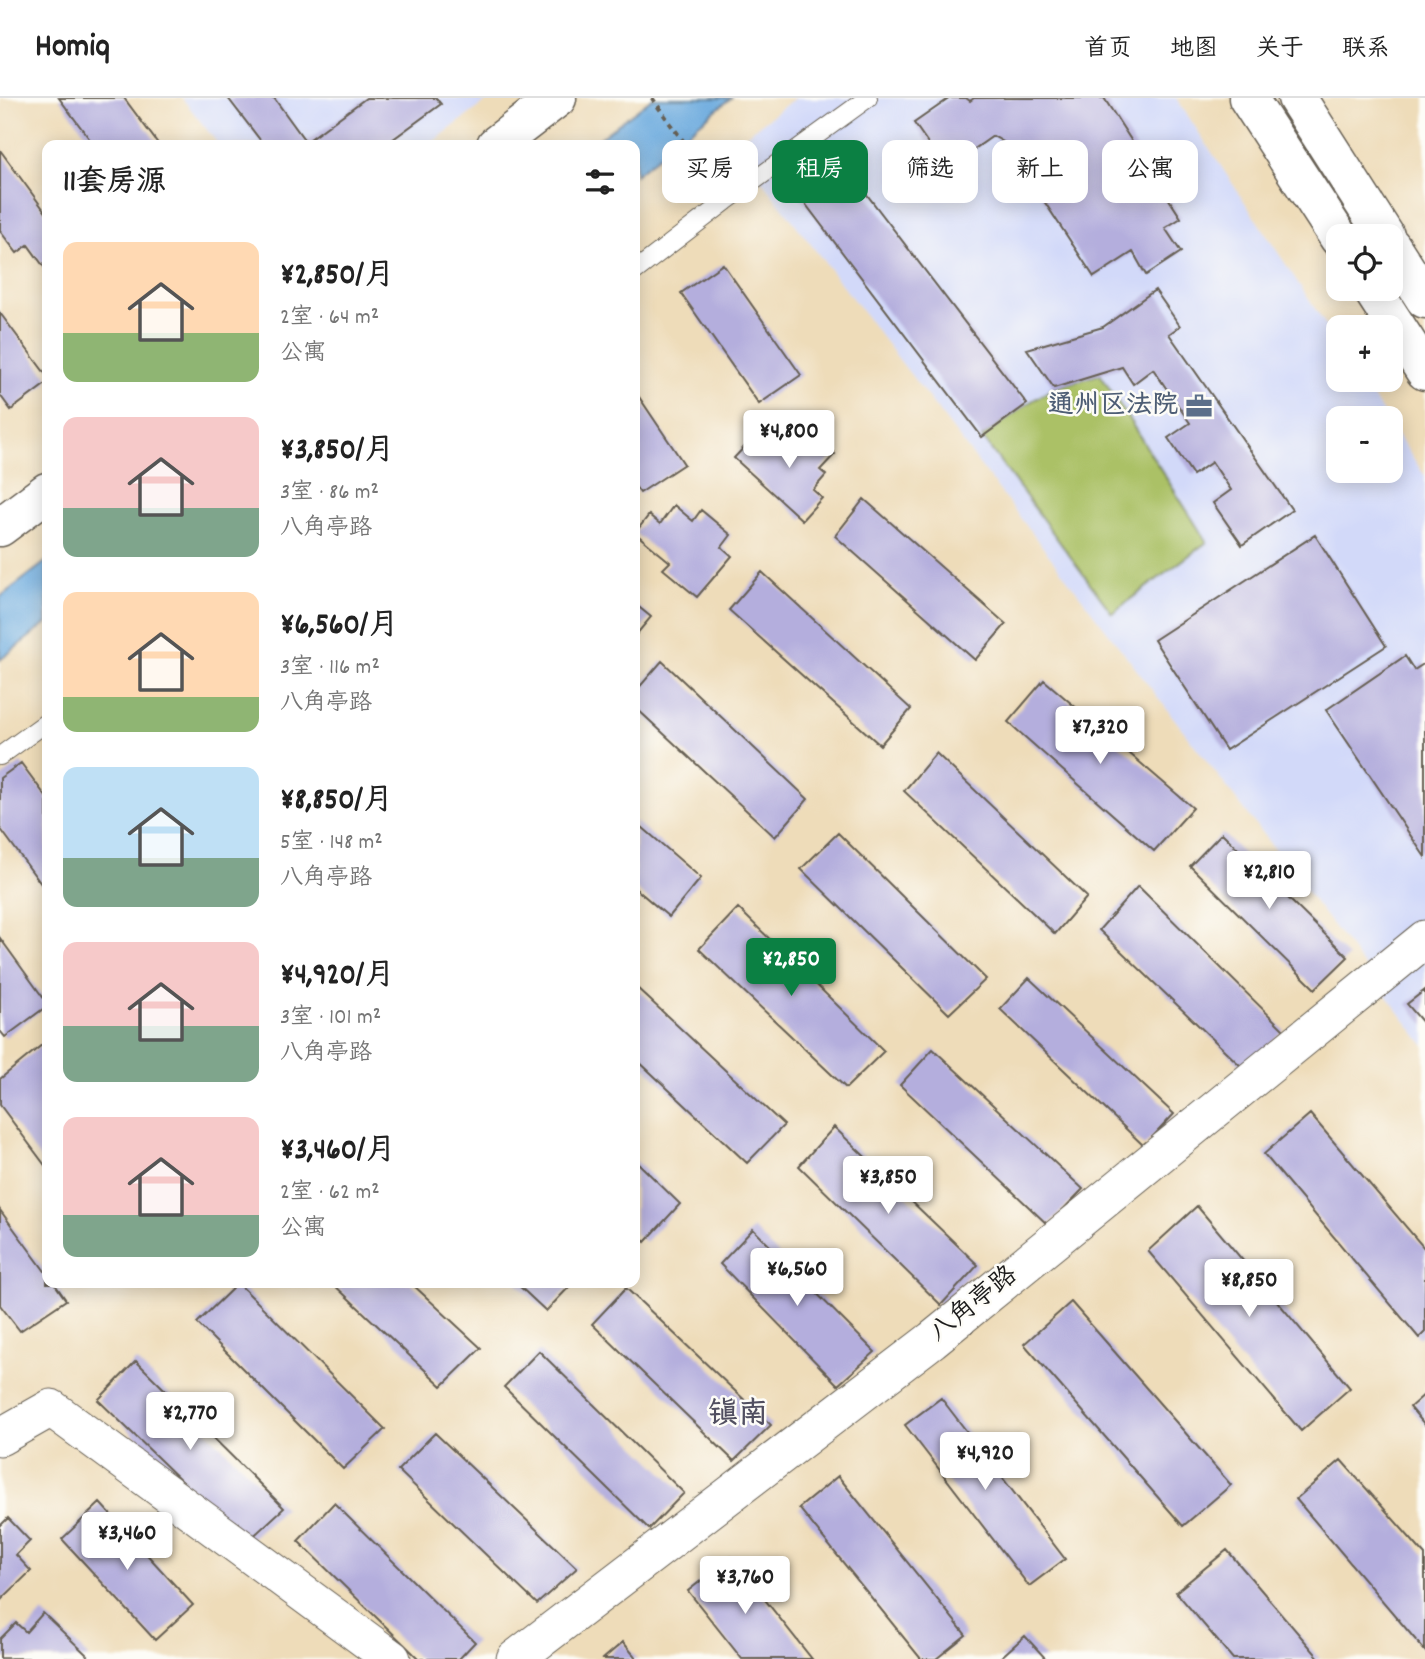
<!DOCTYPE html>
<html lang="zh">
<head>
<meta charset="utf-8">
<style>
  body { margin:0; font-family:Dekko,"LXGW WenKai TC",sans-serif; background:#f6f6f6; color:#222; height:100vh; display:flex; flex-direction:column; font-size:26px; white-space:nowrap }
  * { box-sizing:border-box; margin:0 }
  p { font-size:23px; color:#767676 }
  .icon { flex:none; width:38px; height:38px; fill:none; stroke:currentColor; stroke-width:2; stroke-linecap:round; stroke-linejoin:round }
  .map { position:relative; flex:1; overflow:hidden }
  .side { position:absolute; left:42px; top:42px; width:598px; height:1148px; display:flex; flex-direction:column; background:#fff; border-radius:14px; box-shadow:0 4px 18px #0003 }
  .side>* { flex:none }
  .banner { position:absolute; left:662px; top:42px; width:658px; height:63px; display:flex; gap:14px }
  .controls { position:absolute; left:1326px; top:126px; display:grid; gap:14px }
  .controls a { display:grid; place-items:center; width:77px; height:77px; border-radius:14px; background:#fff; box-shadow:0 4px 18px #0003; font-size:35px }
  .price { position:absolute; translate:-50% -60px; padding:0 16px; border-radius:7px; background:#fff; color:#222; font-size:23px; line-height:46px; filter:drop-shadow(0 2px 4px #0008) }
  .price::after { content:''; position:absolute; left:50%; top:42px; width:21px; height:16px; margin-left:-10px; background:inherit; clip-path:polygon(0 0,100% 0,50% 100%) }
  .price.current { background:#0b8043; color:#fff }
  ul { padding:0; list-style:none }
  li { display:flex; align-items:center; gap:21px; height:175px; padding:0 21px }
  li span { display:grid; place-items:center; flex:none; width:196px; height:140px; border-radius:14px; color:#555 }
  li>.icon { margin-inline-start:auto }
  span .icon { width:84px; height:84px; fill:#fffc; stroke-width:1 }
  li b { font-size:30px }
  h2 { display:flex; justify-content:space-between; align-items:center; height:84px; padding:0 21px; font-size:30px }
  .pill { padding:0 24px; border-radius:14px; background:#fff; box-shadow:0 4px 18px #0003; font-size:24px; line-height:63px }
  .pill.current { background:#0b8043; color:#fff }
  header { display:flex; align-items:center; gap:42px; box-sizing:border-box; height:98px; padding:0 35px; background:#fff; border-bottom:2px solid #e0e0e0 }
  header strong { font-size:33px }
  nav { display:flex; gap:38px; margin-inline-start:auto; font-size:24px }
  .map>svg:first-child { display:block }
  .built { fill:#d2d9f9 }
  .green { fill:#abc166; stroke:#646e41; stroke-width:2 }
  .water { fill:#6caade; stroke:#44637d; stroke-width:2 }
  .building { fill:#b4aedd }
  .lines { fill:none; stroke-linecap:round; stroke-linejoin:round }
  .service-casing { stroke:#665f53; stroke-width:20 }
  .minor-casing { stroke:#665f53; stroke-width:39 }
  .tertiary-casing { stroke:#665f53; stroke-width:41 }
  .secondary-casing { stroke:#665f53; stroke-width:41 }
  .path { stroke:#665f53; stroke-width:4.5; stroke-dasharray:5 5; stroke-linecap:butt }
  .service { stroke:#fff; stroke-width:18 }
  .minor { stroke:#fff; stroke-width:37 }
  .tertiary { stroke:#fff; stroke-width:38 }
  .secondary { stroke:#fff; stroke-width:38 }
  .labels { text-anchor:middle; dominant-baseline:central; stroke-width:5; stroke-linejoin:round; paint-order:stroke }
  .service-label { font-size:26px; font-weight:bold; fill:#4e5e75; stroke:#fdfcf7; text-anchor:end }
  .street-label { font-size:26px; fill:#1c1c1c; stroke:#fdfcf7 }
  .quarter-label { font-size:30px; font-weight:bold; fill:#514f60; stroke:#fdfcf7 }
</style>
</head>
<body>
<header>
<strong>Homiq</strong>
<nav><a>首页</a><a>地图</a><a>关于</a><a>联系</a></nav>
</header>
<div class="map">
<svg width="1425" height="1561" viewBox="0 0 1425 1561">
  <rect width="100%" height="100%" fill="#fdfcf7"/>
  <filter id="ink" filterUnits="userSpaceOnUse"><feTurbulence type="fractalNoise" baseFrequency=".0143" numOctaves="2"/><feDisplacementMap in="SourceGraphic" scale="14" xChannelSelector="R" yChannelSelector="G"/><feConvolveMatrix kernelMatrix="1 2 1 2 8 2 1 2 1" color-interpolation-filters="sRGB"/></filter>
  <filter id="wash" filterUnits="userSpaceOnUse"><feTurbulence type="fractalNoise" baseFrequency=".00686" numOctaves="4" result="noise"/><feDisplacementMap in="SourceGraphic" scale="28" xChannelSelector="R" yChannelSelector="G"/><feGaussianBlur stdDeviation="1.57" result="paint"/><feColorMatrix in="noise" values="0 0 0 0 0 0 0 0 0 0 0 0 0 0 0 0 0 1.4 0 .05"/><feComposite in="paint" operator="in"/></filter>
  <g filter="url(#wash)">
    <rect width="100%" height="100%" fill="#eedcb9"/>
    <path class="built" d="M182,0H491L429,47H219Z
      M795,0H1176L1339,247V282H1361L1387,320H1339V373H1391V327L1425,378V948L734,46Z"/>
    <path class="green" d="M1100,276L1207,444L1112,515L982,339L1027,306L1054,290Z"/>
    <path class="water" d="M652,0H731L635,77V47H591Z
      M47,463V525L0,562V499Z"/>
    <g id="blocks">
      <path class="building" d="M59,0H124L159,47H94Z
        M228,0H274L306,44L366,0H436L441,6L385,47H264Z
        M950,0H966L970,3L974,0H1104L1181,120L1165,130L1181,154L1146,177L1133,154L1094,179L1015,59L1022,55L993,38L946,71L914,25Z
        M0,52L47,116V173L28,147L17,155L0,133Z
        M842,64L1027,306L982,339L798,96Z
        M723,166L801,277L759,306L681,195Z
        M1155,192L1180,228L1169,236L1292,412L1242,447L1213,405L1231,392L1212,364L1193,377L1168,340L1190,325L1153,271L1133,286L1122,269L1054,290L1027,251L1103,229Z
        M0,215L47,278V285L11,312L0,297Z
        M635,293L684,366L640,395L635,388Z
        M809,332L835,356L820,372L826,377L813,392L822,400L802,422L734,360L750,343L760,353L774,337L790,352Z
        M864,401L1006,526L975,562L835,438Z
        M674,407L693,423L701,412L731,437L722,449L732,458L697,499L663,471L670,464L635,435L649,417L660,426Z
        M1315,437L1386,548L1226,652L1154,542Z
        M762,474L911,611L880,647L729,512Z
        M635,506L651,519L635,538Z
        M1405,558L1414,572L1425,565V759L1326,612Z
        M662,563L808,701L775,739L635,609V594Z
        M1044,582L1193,710L1154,753L1008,624Z
        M936,655L1087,799L1055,836L904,693Z
        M21,665L47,700V794L0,730V680Z
        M635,723L701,780L669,819L635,790Z
        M838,735L986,881L949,916L801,771Z
        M1222,735L1348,859L1315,891L1190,768Z
        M1138,788L1284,932L1244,971L1099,832Z
        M738,810L884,953L846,990L699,851Z
        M0,840L47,905V908L5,939L0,933Z
        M1029,880L1174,1016L1144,1048L1000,911Z
        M635,888L784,1027L747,1065L635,960Z
        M1425,892V927L1407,906Z
        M43,946L47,952V1070L0,1007V981Z
        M933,951L1083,1091L1048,1127L900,987Z
        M1310,1016L1425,1151V1234L1419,1240L1264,1056Z
        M834,1029L978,1167L941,1207L799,1068Z
        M635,1062L680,1106L645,1144L635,1135Z
        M1197,1108L1350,1290L1301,1333L1148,1153Z
        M0,1112L47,1176V1185H54L66,1202L20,1233L0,1207Z
        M753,1131L875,1254L838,1287L720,1166Z
        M238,1185L385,1331L343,1371L197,1225Z
        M332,1185H411L481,1250L442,1288Z
        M516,1185H573L546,1213Z
        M626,1190L771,1327L734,1363L592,1226Z
        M1071,1204L1231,1387L1183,1428L1024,1246Z
        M539,1253L684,1395L649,1431L504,1289Z
        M136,1263L284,1410L246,1445L98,1302Z
        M1425,1296V1327L1410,1309Z
        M941,1300L1065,1461L1029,1488L905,1327Z
        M435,1335L577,1470L537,1506L398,1372Z
        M1341,1362L1425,1457V1553L1296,1401Z
        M838,1378L966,1537L936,1561H921L799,1410Z
        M100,1405L193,1507L155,1542L62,1441Z
        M334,1405L475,1544L459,1561H419L298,1443Z
        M8,1420L30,1443L16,1457L31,1473L0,1503V1428Z
        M1227,1452L1320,1561H1233L1176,1494Z
        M731,1459L812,1561H742L688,1493Z
        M43,1515L88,1558L85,1561L0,1560V1541L16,1525L26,1534Z
        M1025,1538L1046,1561H999Z
        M623,1544L637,1561H603Z"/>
    </g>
  </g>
  <g filter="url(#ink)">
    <use href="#blocks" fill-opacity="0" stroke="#665f53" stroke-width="2"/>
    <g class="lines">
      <g class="service-casing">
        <path id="service" d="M635,173L726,103L868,0
          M0,658L47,624"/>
      </g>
      <g class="minor-casing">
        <path id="minor" d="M0,1339L51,1310L392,1561
          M515,1561L932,1242L1425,841"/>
      </g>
      <g class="tertiary-casing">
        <path id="tertiary" d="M496,47L557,0
          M0,429L47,394"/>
      </g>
      <g class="secondary-casing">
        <path id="secondary" d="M1248,0L1339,140
          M1297,0L1385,138
          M1391,148L1425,201
          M1372,191L1425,273"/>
      </g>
      <path class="path" d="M652,0L713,85"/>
      <use href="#service" class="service"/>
      <use href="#minor" class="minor"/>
      <use href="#tertiary" class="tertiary"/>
      <use href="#secondary" class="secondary"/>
    </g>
  </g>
  <defs>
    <g id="office-bare" transform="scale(2.1)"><path d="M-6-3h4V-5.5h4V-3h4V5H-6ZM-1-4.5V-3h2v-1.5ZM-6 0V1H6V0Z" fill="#5c6f8a" stroke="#fdfcf7" stroke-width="2.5" paint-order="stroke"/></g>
  </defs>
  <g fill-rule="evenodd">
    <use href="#office-bare" x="1199" y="308"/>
  </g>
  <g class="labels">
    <g class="service-label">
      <text x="1178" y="308">通州区法院</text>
    </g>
    <g class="street-label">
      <text transform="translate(974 1207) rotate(-39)">八角亭路</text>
    </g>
    <g class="quarter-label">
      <text x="738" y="1318">镇南</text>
    </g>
  </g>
</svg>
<div class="controls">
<a><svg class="icon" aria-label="locate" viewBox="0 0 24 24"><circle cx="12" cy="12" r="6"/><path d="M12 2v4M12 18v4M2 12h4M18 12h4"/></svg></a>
<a>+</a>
<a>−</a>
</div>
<b class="price" style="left:789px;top:372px">¥4,800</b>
<b class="price" style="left:1100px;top:668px">¥7,320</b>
<b class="price" style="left:1269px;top:813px">¥2,810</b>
<b class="price current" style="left:791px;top:900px">¥2,850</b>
<b class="price" style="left:888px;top:1118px">¥3,850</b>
<b class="price" style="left:797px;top:1210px">¥6,560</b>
<b class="price" style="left:1249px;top:1221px">¥8,850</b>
<b class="price" style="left:190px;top:1354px">¥2,770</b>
<b class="price" style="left:985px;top:1394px">¥4,920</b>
<b class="price" style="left:127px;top:1474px">¥3,460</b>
<b class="price" style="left:745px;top:1518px">¥3,760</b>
<div class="banner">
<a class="pill">买房</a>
<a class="pill current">租房</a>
<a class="pill">筛选</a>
<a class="pill">新上</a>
<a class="pill">公寓</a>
</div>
<section class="side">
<h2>11套房源<svg class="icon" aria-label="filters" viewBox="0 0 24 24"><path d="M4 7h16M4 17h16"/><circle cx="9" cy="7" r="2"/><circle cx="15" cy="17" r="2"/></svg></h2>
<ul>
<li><span style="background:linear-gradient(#ffd9b3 65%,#8fb573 0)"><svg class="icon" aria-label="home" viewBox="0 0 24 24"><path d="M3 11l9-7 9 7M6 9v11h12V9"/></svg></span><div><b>¥2,850/月</b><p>2室 · 64 m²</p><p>公寓</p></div></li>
<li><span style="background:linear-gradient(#f6c9c9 65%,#7fa58c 0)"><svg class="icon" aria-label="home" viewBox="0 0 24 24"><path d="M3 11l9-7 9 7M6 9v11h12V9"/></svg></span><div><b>¥3,850/月</b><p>3室 · 86 m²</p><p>八角亭路</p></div></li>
<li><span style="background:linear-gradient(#ffd9b3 75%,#8fb573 0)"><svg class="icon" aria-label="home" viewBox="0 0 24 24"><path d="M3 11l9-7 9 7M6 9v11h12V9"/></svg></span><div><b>¥6,560/月</b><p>3室 · 116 m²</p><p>八角亭路</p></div></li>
<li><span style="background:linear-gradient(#bfe0f5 65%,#7fa58c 0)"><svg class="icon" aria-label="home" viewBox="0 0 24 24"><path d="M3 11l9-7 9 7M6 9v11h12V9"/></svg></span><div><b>¥8,850/月</b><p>5室 · 148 m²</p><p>八角亭路</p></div></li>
<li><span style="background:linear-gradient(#f6c9c9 60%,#7fa58c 0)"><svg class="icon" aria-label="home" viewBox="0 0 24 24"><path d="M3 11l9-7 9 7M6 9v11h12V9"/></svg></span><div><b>¥4,920/月</b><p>3室 · 101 m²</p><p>八角亭路</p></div></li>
<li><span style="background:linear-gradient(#f6c9c9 70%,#7fa58c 0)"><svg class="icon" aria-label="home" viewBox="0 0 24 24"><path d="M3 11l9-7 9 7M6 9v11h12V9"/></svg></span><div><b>¥3,460/月</b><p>2室 · 62 m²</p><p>公寓</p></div></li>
</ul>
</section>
</div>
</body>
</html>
